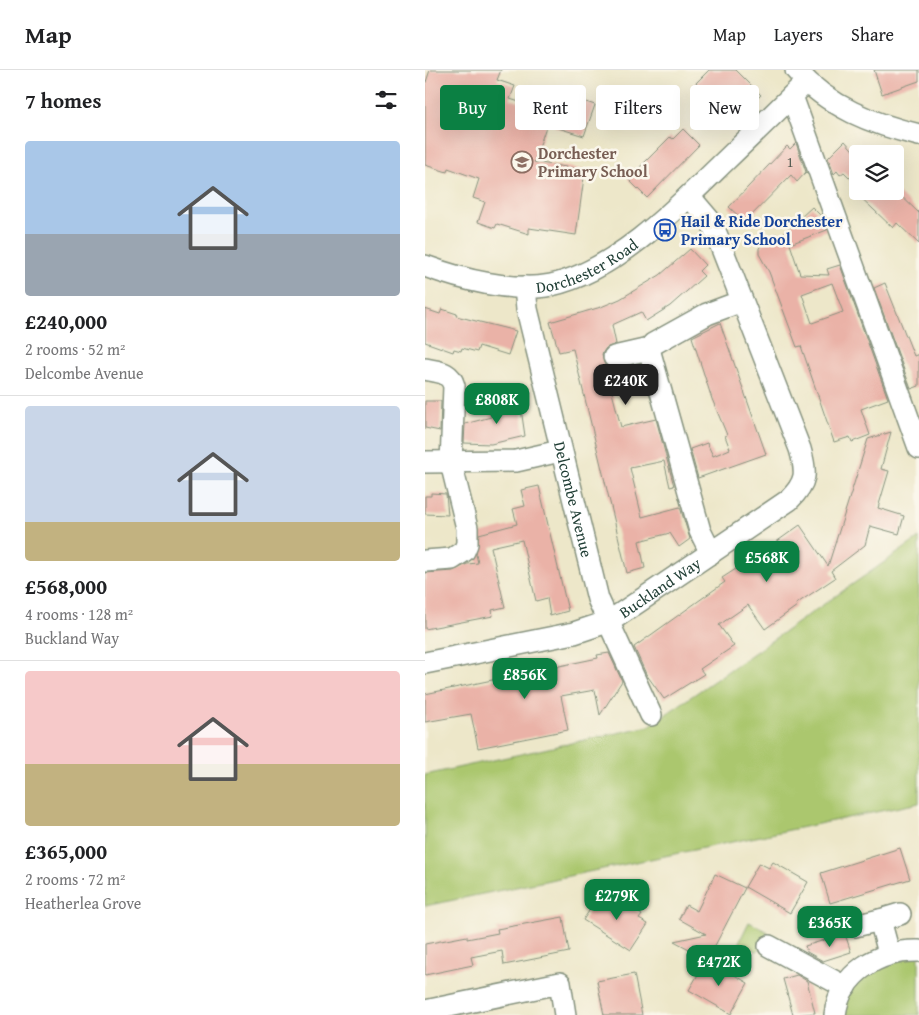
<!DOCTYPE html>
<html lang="en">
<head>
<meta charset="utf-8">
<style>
  body { margin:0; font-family:"Gentium Book Plus",serif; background:#f2f2f2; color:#202124; height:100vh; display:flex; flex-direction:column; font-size:19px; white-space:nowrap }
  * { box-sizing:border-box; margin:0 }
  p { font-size:16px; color:#757577 }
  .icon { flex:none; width:28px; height:28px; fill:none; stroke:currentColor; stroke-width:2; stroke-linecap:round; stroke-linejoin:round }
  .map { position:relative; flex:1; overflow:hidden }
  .panel { display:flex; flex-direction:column; background:#fff; width:425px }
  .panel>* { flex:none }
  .hud { position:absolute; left:15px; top:15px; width:404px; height:45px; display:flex; gap:10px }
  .fabs { position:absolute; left:424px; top:75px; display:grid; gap:10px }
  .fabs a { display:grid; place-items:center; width:55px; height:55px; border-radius:5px; background:#fff; box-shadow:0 5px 20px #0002; font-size:25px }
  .price { position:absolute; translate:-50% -42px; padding:0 11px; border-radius:10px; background:#0b8043; color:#fff; font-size:16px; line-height:32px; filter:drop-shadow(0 1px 2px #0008) }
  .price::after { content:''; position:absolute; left:50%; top:30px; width:15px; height:11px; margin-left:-8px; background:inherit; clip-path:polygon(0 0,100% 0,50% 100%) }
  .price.current { background:#222; color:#fff }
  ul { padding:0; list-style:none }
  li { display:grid; align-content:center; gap:10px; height:265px; padding:0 25px }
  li+li { border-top:1px solid #e0e0e0 }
  li span { display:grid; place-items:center; height:155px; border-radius:5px; color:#555 }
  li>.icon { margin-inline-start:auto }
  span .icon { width:90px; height:90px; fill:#fffc; stroke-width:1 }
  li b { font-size:21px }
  h2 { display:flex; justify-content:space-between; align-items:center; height:60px; padding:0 25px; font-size:21px }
  .tag { padding:0 18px; border-radius:5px; background:#fff; box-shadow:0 5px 20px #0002; font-size:18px; line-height:45px }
  .tag.current { background:#0b8043; color:#fff }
  header { display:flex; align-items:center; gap:30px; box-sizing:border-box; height:70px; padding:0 25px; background:#fff; border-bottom:1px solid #e0e0e0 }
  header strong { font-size:24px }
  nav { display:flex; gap:28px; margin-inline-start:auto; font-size:18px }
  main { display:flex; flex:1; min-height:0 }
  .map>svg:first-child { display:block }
  .green { fill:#abc76e; stroke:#658251 }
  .building { fill:#eab2a7; fill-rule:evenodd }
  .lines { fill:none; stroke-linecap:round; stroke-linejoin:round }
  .minor-casing { stroke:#86927e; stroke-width:24 }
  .minor { stroke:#fff; stroke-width:21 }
  .labels { text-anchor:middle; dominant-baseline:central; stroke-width:5; stroke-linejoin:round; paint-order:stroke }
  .number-label { font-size:14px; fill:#525a51 }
  .education-label { font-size:16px; font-weight:bold; fill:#785e54; stroke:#fbf7ec; text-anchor:start }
  .transit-label { font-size:16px; font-weight:bold; fill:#164399; stroke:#fbf7ec; text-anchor:start }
  .street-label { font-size:16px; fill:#1f3d34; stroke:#fbf7ec }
</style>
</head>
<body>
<header>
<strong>Map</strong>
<nav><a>Map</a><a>Layers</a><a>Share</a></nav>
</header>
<main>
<section class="panel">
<h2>7 homes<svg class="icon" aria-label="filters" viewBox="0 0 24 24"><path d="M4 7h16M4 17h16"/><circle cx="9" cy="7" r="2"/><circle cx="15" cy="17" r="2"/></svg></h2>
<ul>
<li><span style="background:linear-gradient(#a9c7e8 60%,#9aa5b1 0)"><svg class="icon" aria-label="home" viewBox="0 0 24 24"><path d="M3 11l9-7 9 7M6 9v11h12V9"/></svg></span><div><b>£240,000</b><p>2 rooms · 52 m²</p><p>Delcombe Avenue</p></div></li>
<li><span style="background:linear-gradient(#c9d6e8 75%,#c2b280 0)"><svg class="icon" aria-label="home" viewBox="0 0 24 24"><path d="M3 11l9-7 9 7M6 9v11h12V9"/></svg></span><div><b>£568,000</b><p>4 rooms · 128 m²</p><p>Buckland Way</p></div></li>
<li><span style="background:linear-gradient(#f6c9c9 60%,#c2b280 0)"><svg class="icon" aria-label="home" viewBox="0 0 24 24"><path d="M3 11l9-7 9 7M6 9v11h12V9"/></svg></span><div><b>£365,000</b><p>2 rooms · 72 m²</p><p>Heatherlea Grove</p></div></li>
</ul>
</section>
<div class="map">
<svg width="494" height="945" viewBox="0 0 494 945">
  <rect width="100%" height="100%" fill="#fbf7ec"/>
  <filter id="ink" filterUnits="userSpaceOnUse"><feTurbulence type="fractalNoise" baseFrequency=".02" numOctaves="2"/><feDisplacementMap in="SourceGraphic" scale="10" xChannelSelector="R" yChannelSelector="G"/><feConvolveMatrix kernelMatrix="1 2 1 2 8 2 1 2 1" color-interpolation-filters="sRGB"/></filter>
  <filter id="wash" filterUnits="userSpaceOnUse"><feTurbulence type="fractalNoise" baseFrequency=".0096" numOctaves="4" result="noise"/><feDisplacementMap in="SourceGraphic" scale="20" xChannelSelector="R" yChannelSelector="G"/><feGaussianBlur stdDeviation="1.12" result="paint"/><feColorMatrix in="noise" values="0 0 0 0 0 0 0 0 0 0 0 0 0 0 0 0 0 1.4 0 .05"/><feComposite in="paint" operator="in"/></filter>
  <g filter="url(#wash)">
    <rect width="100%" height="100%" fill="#ede7c9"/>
    <path class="green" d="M494,468V733L0,836V705L224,656Z
      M324,852L343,862L332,882L314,872Z
      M494,881V945H410L437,897Z"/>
    <g id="blocks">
      <path class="building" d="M5,0H76L72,10L90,16L85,29L126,42L109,92L160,100L151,165L104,158V164L72,154L70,158L53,152L60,132L48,128L54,109L23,98L22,102L0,95V15Z
        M284,0H311L336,25L316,45L307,36L299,44L269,15Z
        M449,0H494V11L457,24Z
        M140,25L170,35L159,66L130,57Z
        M258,59L274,75L222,128L203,109L245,67L248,69Z
        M420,71L432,85V115L419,102L415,105L412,101L409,104L403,88Z
        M371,73L381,102L372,112L366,105L320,152L304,137L362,76L365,79Z
        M470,120L494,143V174L472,153L468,158L429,121Z
        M387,137L398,148L402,160L365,174L375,204L404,205L402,199L415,195L463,329L436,339L445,365L427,372L425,367L409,372L376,276L372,277L344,202L334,184V178L350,163L354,167ZM407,213L418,242L387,253L377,224Z
        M265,179L280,195L274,201L279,206L245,236L221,251L216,242L187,255L191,274L181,278L177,284L196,357L231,349L249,416L245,417L239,391L205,398L217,447L255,437L265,469L254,477L245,463L214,471L220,498L202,503L148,279L134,282L125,252L176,237L195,229L235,205Z
        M460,213L489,286L494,284V316L486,319L449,218Z
        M0,239L15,244L17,239L32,244L31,246L91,261L83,285L54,276L52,282L37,278L36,281L29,279L28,282L0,272Z
        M295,253L341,384L273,408L265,379L282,373L288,386L305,379L300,366L302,365L287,329L267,267Z
        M0,331H16L15,361L0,358Z
        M62,332H95L100,366L66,374L39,373L40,354L66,347Z
        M466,362L456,399L464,401L453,438L479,446L474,464L445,456L440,475L406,501L410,508L371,534L372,536L340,559L323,535L294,555L309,576L275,599L279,604L239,629L221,604L209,577L300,512L297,508L311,499L312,500L375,455L403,496L443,369Z
        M114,416L143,541L125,546L122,528L111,531L97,470L66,477L80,537L67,540L68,546L0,559V503L28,501L42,494L53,493L51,484L54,464L92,454L88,439L100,436L96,420Z
        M6,423L21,424L23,445L0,444V426H6Z
        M184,583L197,611L175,645L170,620L136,626L143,660L53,678L46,644L0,652V624L173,588L172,585Z
        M475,778L485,809L405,833L396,803Z
        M348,792L383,812L365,843L320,817L334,793L344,798Z
        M290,804L320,818L283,889L249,871L281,864L254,849L261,835L272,841Z
        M187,825L217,845L214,849L223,854L206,880L158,850L174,826L183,832Z
        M138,847L144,882L79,895L77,881L46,887L48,895L0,905V874L42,866V869L73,863L72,859Z
        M420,864L426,882L398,891L382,882L380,876Z
        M282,889L323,913L306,944L264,920Z
        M209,904L217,945H179L172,911Z
        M372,905L382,911L390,943L368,945L358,909Z"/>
    </g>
  </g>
  <g filter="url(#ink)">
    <use href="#blocks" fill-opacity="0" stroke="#86927e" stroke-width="1"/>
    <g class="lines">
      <g class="minor-casing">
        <g id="minor">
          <path d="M371,0C403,37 448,54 494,65"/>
          <path d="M367,26L494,378"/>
          <path id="s1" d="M0,196C35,209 88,223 126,215C191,201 254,136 300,91C327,65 354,39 381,12"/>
          <path id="s2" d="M100,217L102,239L173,529L226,645"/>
          <path d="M224,279L275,461L286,483"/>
          <path d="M189,287L224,279L228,274L282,244L317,231"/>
          <path d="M0,299C13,302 25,301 29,316L26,393L42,458V474L39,481L27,489L0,491"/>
          <path d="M0,392L91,391L135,381"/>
          <path id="s3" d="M0,593L149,563L185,551L364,430C382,412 382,403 375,379L287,153L264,126"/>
          <path d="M455,850L475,844"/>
          <path d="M430,856L455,850L464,883"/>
          <path d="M344,876L420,917"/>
          <path d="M0,941L135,913L140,945"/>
          <path d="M410,945C415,902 455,880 494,881"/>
        </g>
      </g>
      <use href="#minor" class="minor"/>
    </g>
  </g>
  <defs>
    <g id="school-ring" transform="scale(1.125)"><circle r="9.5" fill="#fbf7ec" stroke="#8d6e63" stroke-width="1.5"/><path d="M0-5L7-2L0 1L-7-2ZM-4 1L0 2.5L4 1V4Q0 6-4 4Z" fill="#8d6e63"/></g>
    <g id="bus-ring" transform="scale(1.125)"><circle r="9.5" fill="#fbf7ec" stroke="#1a4fb4" stroke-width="1.5"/><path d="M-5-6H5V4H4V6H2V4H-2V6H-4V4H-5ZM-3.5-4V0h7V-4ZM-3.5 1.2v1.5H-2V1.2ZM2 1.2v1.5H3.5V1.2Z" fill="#1a4fb4"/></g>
  </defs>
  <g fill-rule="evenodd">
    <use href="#school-ring" x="97" y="92"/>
    <use href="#bus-ring" x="240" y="160"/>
  </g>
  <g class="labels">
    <g class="number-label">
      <text x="365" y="92">1</text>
    </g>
    <g class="education-label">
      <text x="113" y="83">Dorchester<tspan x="113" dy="18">Primary School</tspan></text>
    </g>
    <g class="transit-label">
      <text x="256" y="151">Hail &amp; Ride Dorchester<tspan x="256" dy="18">Primary School</tspan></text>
    </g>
    <g class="street-label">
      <text stroke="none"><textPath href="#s1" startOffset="169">Dorchester Road</textPath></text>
      <text stroke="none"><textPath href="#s2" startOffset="218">Delcombe Avenue</textPath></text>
      <text stroke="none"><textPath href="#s3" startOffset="250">Buckland Way</textPath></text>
    </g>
  </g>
</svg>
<div class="fabs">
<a><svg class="icon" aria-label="layers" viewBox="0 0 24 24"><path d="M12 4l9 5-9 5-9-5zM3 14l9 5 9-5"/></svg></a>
</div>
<b class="price current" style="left:201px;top:336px">£240K</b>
<b class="price" style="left:72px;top:355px">£808K</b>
<b class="price" style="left:342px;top:513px">£568K</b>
<b class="price" style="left:100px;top:630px">£856K</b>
<b class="price" style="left:192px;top:851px">£279K</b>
<b class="price" style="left:405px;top:878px">£365K</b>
<b class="price" style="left:294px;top:917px">£472K</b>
<div class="hud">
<a class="tag current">Buy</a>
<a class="tag">Rent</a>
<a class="tag">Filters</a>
<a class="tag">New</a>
</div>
</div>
</main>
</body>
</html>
